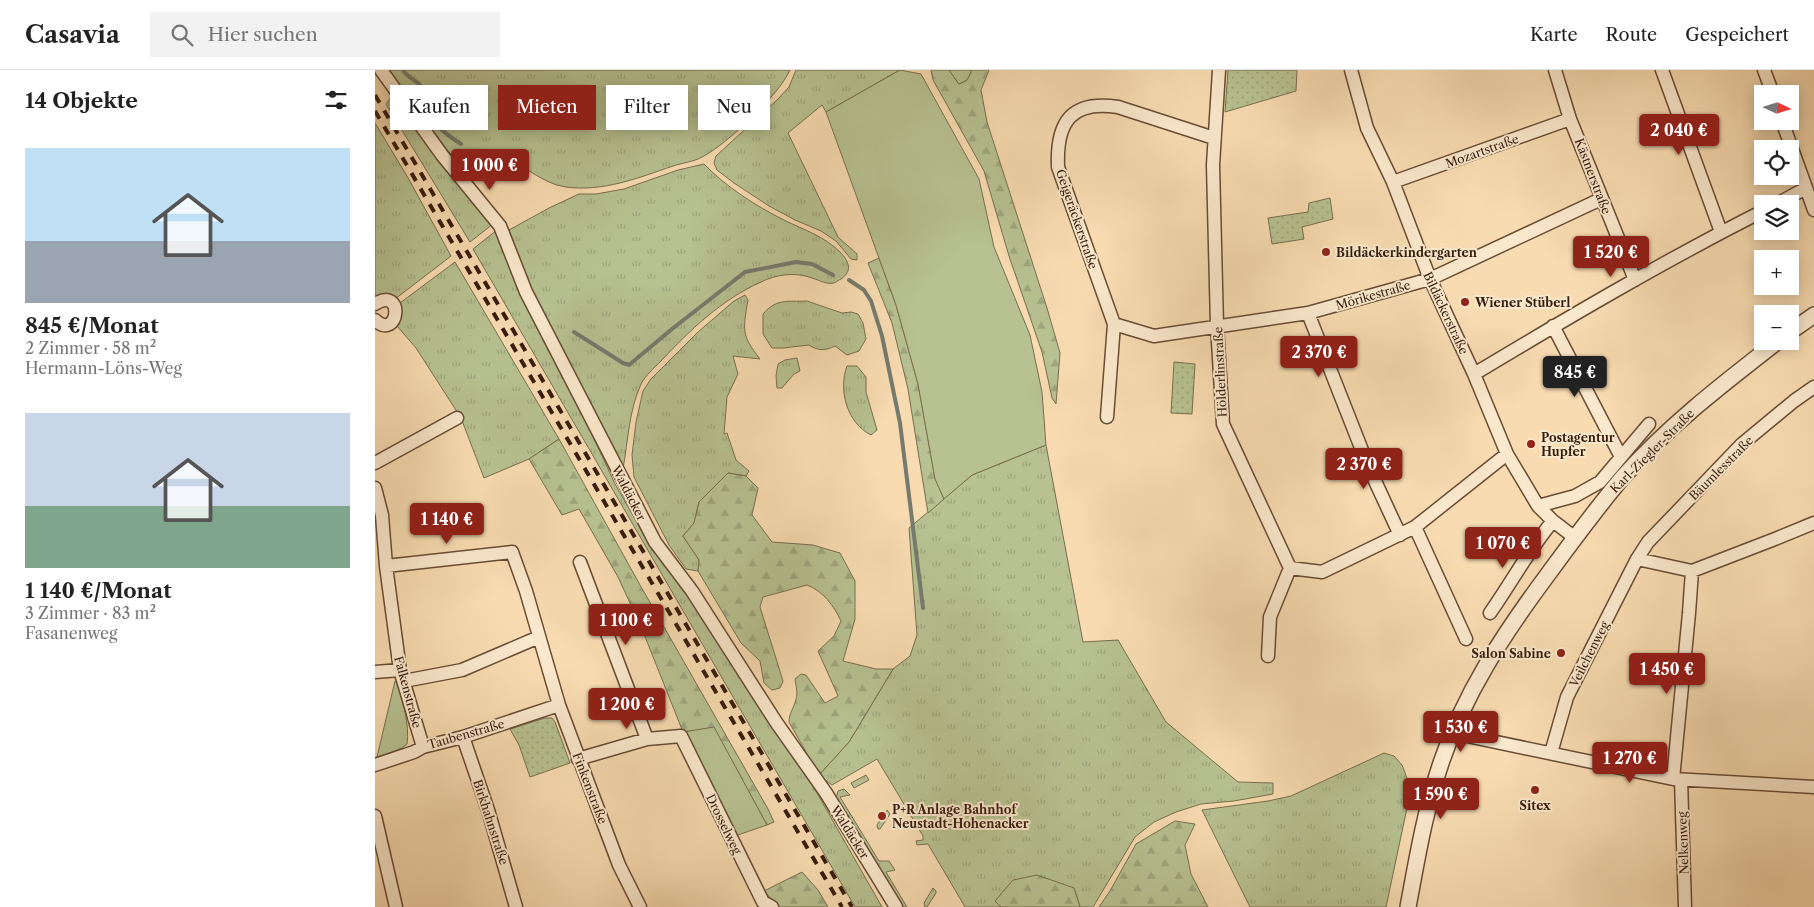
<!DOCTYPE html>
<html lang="de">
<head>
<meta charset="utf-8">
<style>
  body { margin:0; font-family:"Libre Caslon Text",serif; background:#f2f2f2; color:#222; height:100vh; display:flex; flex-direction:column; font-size:19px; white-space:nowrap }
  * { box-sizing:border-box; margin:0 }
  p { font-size:16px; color:#767676 }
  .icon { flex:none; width:28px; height:28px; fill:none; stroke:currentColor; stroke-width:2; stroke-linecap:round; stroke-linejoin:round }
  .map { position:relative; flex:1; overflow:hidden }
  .details { display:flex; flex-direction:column; background:#fff; width:375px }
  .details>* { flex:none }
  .banner { position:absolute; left:15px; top:15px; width:475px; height:45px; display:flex; gap:10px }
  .needle { width:32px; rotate:94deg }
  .fabs { position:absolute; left:1379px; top:15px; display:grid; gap:10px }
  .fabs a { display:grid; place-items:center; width:45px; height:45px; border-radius:0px; background:#fff; box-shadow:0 2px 12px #0003; font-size:25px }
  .price { position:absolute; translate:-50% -42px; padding:0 11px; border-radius:5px; background:#8f2418; color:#fff; font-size:16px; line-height:32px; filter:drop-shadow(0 1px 2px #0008) }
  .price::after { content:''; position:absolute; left:50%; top:30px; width:15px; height:11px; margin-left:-8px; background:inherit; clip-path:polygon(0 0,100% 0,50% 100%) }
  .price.selected { background:#222; color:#fff }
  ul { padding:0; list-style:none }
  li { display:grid; align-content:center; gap:10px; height:265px; padding:0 25px }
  li span { display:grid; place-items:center; height:155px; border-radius:0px; color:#555 }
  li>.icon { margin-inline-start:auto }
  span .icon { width:90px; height:90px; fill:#fffc; stroke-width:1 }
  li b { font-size:21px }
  h2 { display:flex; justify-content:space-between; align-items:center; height:60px; padding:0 25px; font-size:21px }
  .tag { padding:0 18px; border-radius:0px; background:#fff; box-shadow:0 2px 12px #0003; font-size:18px; line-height:45px }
  .tag.selected { background:#8f2418; color:#fff }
  header { display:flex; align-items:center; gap:30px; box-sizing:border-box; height:70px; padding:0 25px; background:#fff; border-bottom:1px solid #e0e0e0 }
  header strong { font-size:24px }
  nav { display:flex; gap:28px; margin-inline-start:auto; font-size:18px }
  .search { width:350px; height:45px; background:#f2f2f2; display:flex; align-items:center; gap:12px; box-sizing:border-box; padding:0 18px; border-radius:0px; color:#767676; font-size:19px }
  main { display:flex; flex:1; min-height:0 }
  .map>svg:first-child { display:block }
  .grass { fill:url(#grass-tufts); stroke:#786e4e }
  .forest { fill:url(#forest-firs); stroke:#786e4e }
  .park { fill:url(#park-dots); stroke:#786e4e }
  .garden { fill:#b7c191; stroke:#786e4e }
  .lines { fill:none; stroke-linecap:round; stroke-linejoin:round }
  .stream { stroke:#757b6e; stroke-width:4 }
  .minor-casing { stroke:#684c34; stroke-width:15 }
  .tertiary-casing { stroke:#684c34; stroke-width:18 }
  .minor { stroke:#fae8cc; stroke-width:12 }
  .tertiary { stroke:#fae8cc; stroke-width:15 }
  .rail { stroke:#381c0b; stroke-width:4; stroke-dasharray:9 9; stroke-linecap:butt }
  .poi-dot { fill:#8f2418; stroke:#fae8cc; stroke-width:2 }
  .labels { text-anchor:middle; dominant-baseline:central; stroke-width:4; stroke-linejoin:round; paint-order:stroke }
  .street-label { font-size:12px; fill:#381c0b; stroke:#fae8cc }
  .poi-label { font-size:12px; font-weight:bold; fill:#381c0b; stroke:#fae8cc; text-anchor:start }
</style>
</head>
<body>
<header>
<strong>Casavia</strong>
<div class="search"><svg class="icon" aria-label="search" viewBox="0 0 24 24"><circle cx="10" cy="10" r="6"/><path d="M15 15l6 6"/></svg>Hier suchen</div>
<nav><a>Karte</a><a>Route</a><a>Gespeichert</a></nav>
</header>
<main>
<section class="details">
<h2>14 Objekte<svg class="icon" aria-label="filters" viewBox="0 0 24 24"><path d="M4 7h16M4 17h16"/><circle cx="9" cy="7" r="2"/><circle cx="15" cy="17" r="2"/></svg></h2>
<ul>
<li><span style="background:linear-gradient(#bfe0f5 60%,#9aa5b1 0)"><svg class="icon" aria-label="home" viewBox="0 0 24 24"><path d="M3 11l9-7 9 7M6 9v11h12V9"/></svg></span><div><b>845 €/Monat</b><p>2 Zimmer · 58 m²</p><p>Hermann-Löns-Weg</p></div></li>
<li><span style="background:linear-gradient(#c9d6e8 60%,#7fa58c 0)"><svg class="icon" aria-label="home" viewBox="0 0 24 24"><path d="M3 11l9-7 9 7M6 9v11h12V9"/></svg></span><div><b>1 140 €/Monat</b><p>3 Zimmer · 83 m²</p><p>Fasanenweg</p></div></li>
</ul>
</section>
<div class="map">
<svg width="1439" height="837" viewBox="0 0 1439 837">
  <defs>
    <pattern id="grass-tufts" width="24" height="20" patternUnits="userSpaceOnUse" patternTransform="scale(1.25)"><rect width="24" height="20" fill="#b7c191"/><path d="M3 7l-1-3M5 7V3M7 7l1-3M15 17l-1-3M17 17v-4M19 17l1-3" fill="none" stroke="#9ea57c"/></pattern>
    <pattern id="forest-firs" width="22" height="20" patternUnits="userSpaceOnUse" patternTransform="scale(1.25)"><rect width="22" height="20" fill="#b7c191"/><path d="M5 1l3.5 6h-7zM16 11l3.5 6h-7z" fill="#9ea57c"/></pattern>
    <pattern id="park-dots" width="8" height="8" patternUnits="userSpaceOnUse" patternTransform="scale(1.25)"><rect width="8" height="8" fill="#b7c191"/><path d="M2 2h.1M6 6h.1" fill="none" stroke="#9ea57c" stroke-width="1.8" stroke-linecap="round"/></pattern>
  </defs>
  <rect width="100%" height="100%" fill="#f8dbb1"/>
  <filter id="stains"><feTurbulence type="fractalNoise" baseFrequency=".004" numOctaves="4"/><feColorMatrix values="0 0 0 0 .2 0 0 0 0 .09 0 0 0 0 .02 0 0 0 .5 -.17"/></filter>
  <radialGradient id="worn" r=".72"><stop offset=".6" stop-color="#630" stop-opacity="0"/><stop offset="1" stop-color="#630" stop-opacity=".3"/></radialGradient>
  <path class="grass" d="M13,0H415C404,25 351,75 327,87C318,92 307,93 298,96C263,108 228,122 191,117C166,114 149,92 124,89C109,87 95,94 79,89Z
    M421,0H525L451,42L447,35L413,63L463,167L482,184V190L476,189L461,171L446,161L420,150L394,136L359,113L342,100L339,93L341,86L403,29L414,17Z
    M18,25L118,154L95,172L11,34Z
    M0,53L32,106L76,186L20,229L8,224L0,227Z
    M329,94C351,117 381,136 409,150C429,160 449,166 465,182C474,191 478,201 466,209C465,209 460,213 459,213C451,215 442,209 434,207C418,202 400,205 386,212C346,230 315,260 286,291C279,298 270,306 266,314C254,340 253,371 248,399L154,216L134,160L174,138L204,124H221L249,119L303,100Z
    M122,160L240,414L273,472L311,522L442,723L507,837H480L98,179Z
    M80,192L184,369L154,389L109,408L86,348L41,278L22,256L26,247L25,233Z
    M370,225L373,230C368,260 366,265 385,289L358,286L363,304L352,327L349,364L352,363L361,390L374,401L371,406L353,403L324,432L319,453L308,466L324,490L323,501L311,499L294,475L259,407L257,385L261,352L268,321L276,309L323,262L359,231Z
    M432,231L467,243L476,242L483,244L488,253L491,269L484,281L472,285L460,276C450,281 443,281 434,275L408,278H397L388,264V244C402,228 412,232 432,231Z
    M422,288L425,301L419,304L407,318H402L401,306L403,294L410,290Z
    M472,296H482L491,307V322L502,360L496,365C472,353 463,320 472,296Z
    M671,375L708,572L743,570L791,652L863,712L898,713V724L859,731L826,734L801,742L779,752L760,767L718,837H705L699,818L620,831L626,837H590L553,774L542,775L541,771L548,770V766L502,689L457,715L444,705L474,672L518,599L535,586L542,565L534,458L597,405Z
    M1009,683L1019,686L1027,695L1036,719L1011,837H875L827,740L893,731L916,726Z
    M491,705L494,710L479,718L476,713Z
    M469,719L475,725L465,727L504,791H514L520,800L511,802L532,837H527L461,729L463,721Z
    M512,740L515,744L505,759H503L502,755Z
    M558,818L561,821V823L552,837H550L549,833Z"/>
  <path class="forest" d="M556,0H574L584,14L592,10L597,0H614L606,20L612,52L672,238L685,283L681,334L677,328L667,282L634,186L609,101L558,10Z
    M504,188L521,235L543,314L560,408L569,429L553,443L533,319L517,253L493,193Z
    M184,369L265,515L393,739L399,752L392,755L339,658L308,662L267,559L243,507L204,439L187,445L154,389Z
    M353,403L371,406L383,418L377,445L397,472L438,475L465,483L480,511V549L468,591L501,599H518L474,672L444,705L414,652C414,643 419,638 421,629C423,623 421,616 420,609L426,604L431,605L450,633L463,626L443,581L459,566L466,551C459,536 448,521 432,515L388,527L385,537L408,611L405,618L397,620L389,613L385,591L366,573L323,501L324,490L308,466L319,453L324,432Z
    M800,751L820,754L810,775L816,804L833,837H724L735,821L761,774Z
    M427,802L443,820L453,837H404L389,821Z
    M662,805L699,818L705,837H626L620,831L638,810Z"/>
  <path class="park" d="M853,0H922L921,21L850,42Z
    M955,128L958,149L927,157L929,169L897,174L893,148L933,142L934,133Z
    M799,292L820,294L817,344L796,343Z
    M170,648H177L180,652L195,693L155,707L144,675L135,659Z"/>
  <path class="garden" d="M525,0L546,4L604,109L619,177L655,265L667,322L671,375L597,405L569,429L560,409L543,314L521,235L451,42Z
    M574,0H597L592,10L584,14Z
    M20,611H23C27,631 35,654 32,674L27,678L5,687H2Z
    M339,657L392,755L360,766L308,662Z"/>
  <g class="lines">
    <path class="stream" d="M28,0C32,7 39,9 45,15C52,23 51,31 54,40C60,57 72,65 86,74
      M474,210L489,220L496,231L507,266L525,353L548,538
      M199,262L248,293L254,295L297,259L370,202L421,192L437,194L458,205"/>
    <g class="minor-casing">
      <path id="minor" d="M6,0L67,85L125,156L151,222L280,472L317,521L401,652L451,723L521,837
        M844,0L838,95L842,256L848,354L915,498L895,547L893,586
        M976,0L992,58L1018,112L1055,209L1099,304L1132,384L1163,436L1178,451L1199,467
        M1180,0L1195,49L1260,210
        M1287,0L1346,162
        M1389,0L1398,24
        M1407,51L1439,140
        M839,68L743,37C697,30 681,51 683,97L739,254L779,266L933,243L1055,209L1226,129
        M1018,112L1195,49
        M1402,134L1431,118
        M0,234C30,215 24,272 0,250
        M933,243L994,398L1025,465
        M1178,256L1246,387
        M1099,304C1194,247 1289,191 1388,141
        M732,347L739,254
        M0,393L82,348
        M0,418L7,445L11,496L25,600L48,677
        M1163,436L1200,426L1225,412L1274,354
        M1040,457L1091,569
        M1262,489L1317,501L1400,469L1439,453
        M205,492L272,669
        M11,496L137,482L151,521L184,635L244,795L265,837
        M915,498L947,502L1040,457L1132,384
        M1115,543C1137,512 1154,479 1178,451
        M0,602L25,600
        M29,611L87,600L164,567
        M1078,663L1298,709L1439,717
        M88,667L113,740L141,837
        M1176,683L1192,627L1262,489L1273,472L1367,374L1419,331L1439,317
        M203,689L272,669L306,666L388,832L397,837
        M0,695L39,682L48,677L88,667L184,635
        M1298,709L1314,543L1317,501
        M1306,710L1310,837
        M0,746L21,837"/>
    </g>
    <g class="tertiary-casing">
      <path id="tertiary" d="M1415,262L1439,245
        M1033,837C1042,789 1050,740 1066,693C1089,624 1128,565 1171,507C1196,473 1220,440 1247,408C1293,356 1349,313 1403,271"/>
    </g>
    <use href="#minor" class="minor"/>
    <use href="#tertiary" class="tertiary"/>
    <path class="rail" d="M0,25L477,837
      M0,41L467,837"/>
  </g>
  <g class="poi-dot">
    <circle cx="951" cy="182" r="5"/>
    <circle cx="1090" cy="232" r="5"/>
    <circle cx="1156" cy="374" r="5"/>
    <circle cx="1186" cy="583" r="5"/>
    <circle cx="1160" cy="720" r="5"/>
    <circle cx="507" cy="746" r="5"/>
  </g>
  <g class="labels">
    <g class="street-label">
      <text transform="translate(1107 81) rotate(-20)">Mozartstraße</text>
      <text transform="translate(1218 106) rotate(69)">Kästnerstraße</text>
      <text transform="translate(702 149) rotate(71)">Geigeräckerstraße</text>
      <text transform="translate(998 225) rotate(-16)">Mörikestraße</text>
      <text transform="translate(1071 243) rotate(65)">Bildäckerstraße</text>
      <text transform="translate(845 302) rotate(-93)">Hölderlinstraße</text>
      <text transform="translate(1277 381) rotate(-45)">Karl-Ziegler-Straße</text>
      <text transform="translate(1346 398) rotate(-45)">Bäumlesstraße</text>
      <text transform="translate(254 423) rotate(63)">Waldäcker</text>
      <text transform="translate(1214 584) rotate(-63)">Veilchenweg</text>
      <text transform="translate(33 622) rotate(75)">Falkenstraße</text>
      <text transform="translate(91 664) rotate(-16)">Taubenstraße</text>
      <text transform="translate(215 718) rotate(69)">Finkenstraße</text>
      <text transform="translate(116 752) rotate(72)">Birkhahnstraße</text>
      <text transform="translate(349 754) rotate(64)">Drosselweg</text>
      <text transform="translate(475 762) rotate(58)">Waldäcker</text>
      <text transform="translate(1308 773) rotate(-92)">Nelkenweg</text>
    </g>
    <g class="poi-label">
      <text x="961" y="182">Bildäckerkindergarten</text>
      <text x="1100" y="232">Wiener Stüberl</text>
      <text x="1166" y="367">Postagentur<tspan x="1166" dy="14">Hupfer</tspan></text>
      <text x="1176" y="583" text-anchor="end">Salon Sabine</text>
      <text x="1160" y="735" text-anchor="middle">Sitex</text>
      <text x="517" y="739">P+R Anlage Bahnhof<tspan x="517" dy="14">Neustadt-Hohenacker</tspan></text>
    </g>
  </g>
  <rect width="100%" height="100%" filter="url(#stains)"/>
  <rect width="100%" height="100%" fill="url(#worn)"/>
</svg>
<div class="fabs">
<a><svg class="needle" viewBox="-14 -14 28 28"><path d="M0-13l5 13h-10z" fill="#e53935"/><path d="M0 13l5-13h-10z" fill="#767676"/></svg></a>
<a><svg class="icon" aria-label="locate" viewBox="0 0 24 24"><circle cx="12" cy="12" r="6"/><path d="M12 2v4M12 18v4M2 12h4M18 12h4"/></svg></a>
<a><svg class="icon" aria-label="layers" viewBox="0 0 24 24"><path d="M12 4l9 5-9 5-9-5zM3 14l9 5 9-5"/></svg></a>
<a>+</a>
<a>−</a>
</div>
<b class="price" style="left:1304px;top:86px">2 040 €</b>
<b class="price" style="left:115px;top:121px">1 000 €</b>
<b class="price" style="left:1236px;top:208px">1 520 €</b>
<b class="price" style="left:944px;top:308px">2 370 €</b>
<b class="price selected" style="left:1200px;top:328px">845 €</b>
<b class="price" style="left:989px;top:420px">2 370 €</b>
<b class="price" style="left:72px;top:475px">1 140 €</b>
<b class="price" style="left:1128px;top:499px">1 070 €</b>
<b class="price" style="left:251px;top:576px">1 100 €</b>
<b class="price" style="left:1292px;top:625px">1 450 €</b>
<b class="price" style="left:252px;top:660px">1 200 €</b>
<b class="price" style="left:1086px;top:683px">1 530 €</b>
<b class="price" style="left:1255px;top:714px">1 270 €</b>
<b class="price" style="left:1066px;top:750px">1 590 €</b>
<div class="banner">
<a class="tag">Kaufen</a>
<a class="tag selected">Mieten</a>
<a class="tag">Filter</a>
<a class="tag">Neu</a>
</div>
</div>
</main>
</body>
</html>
